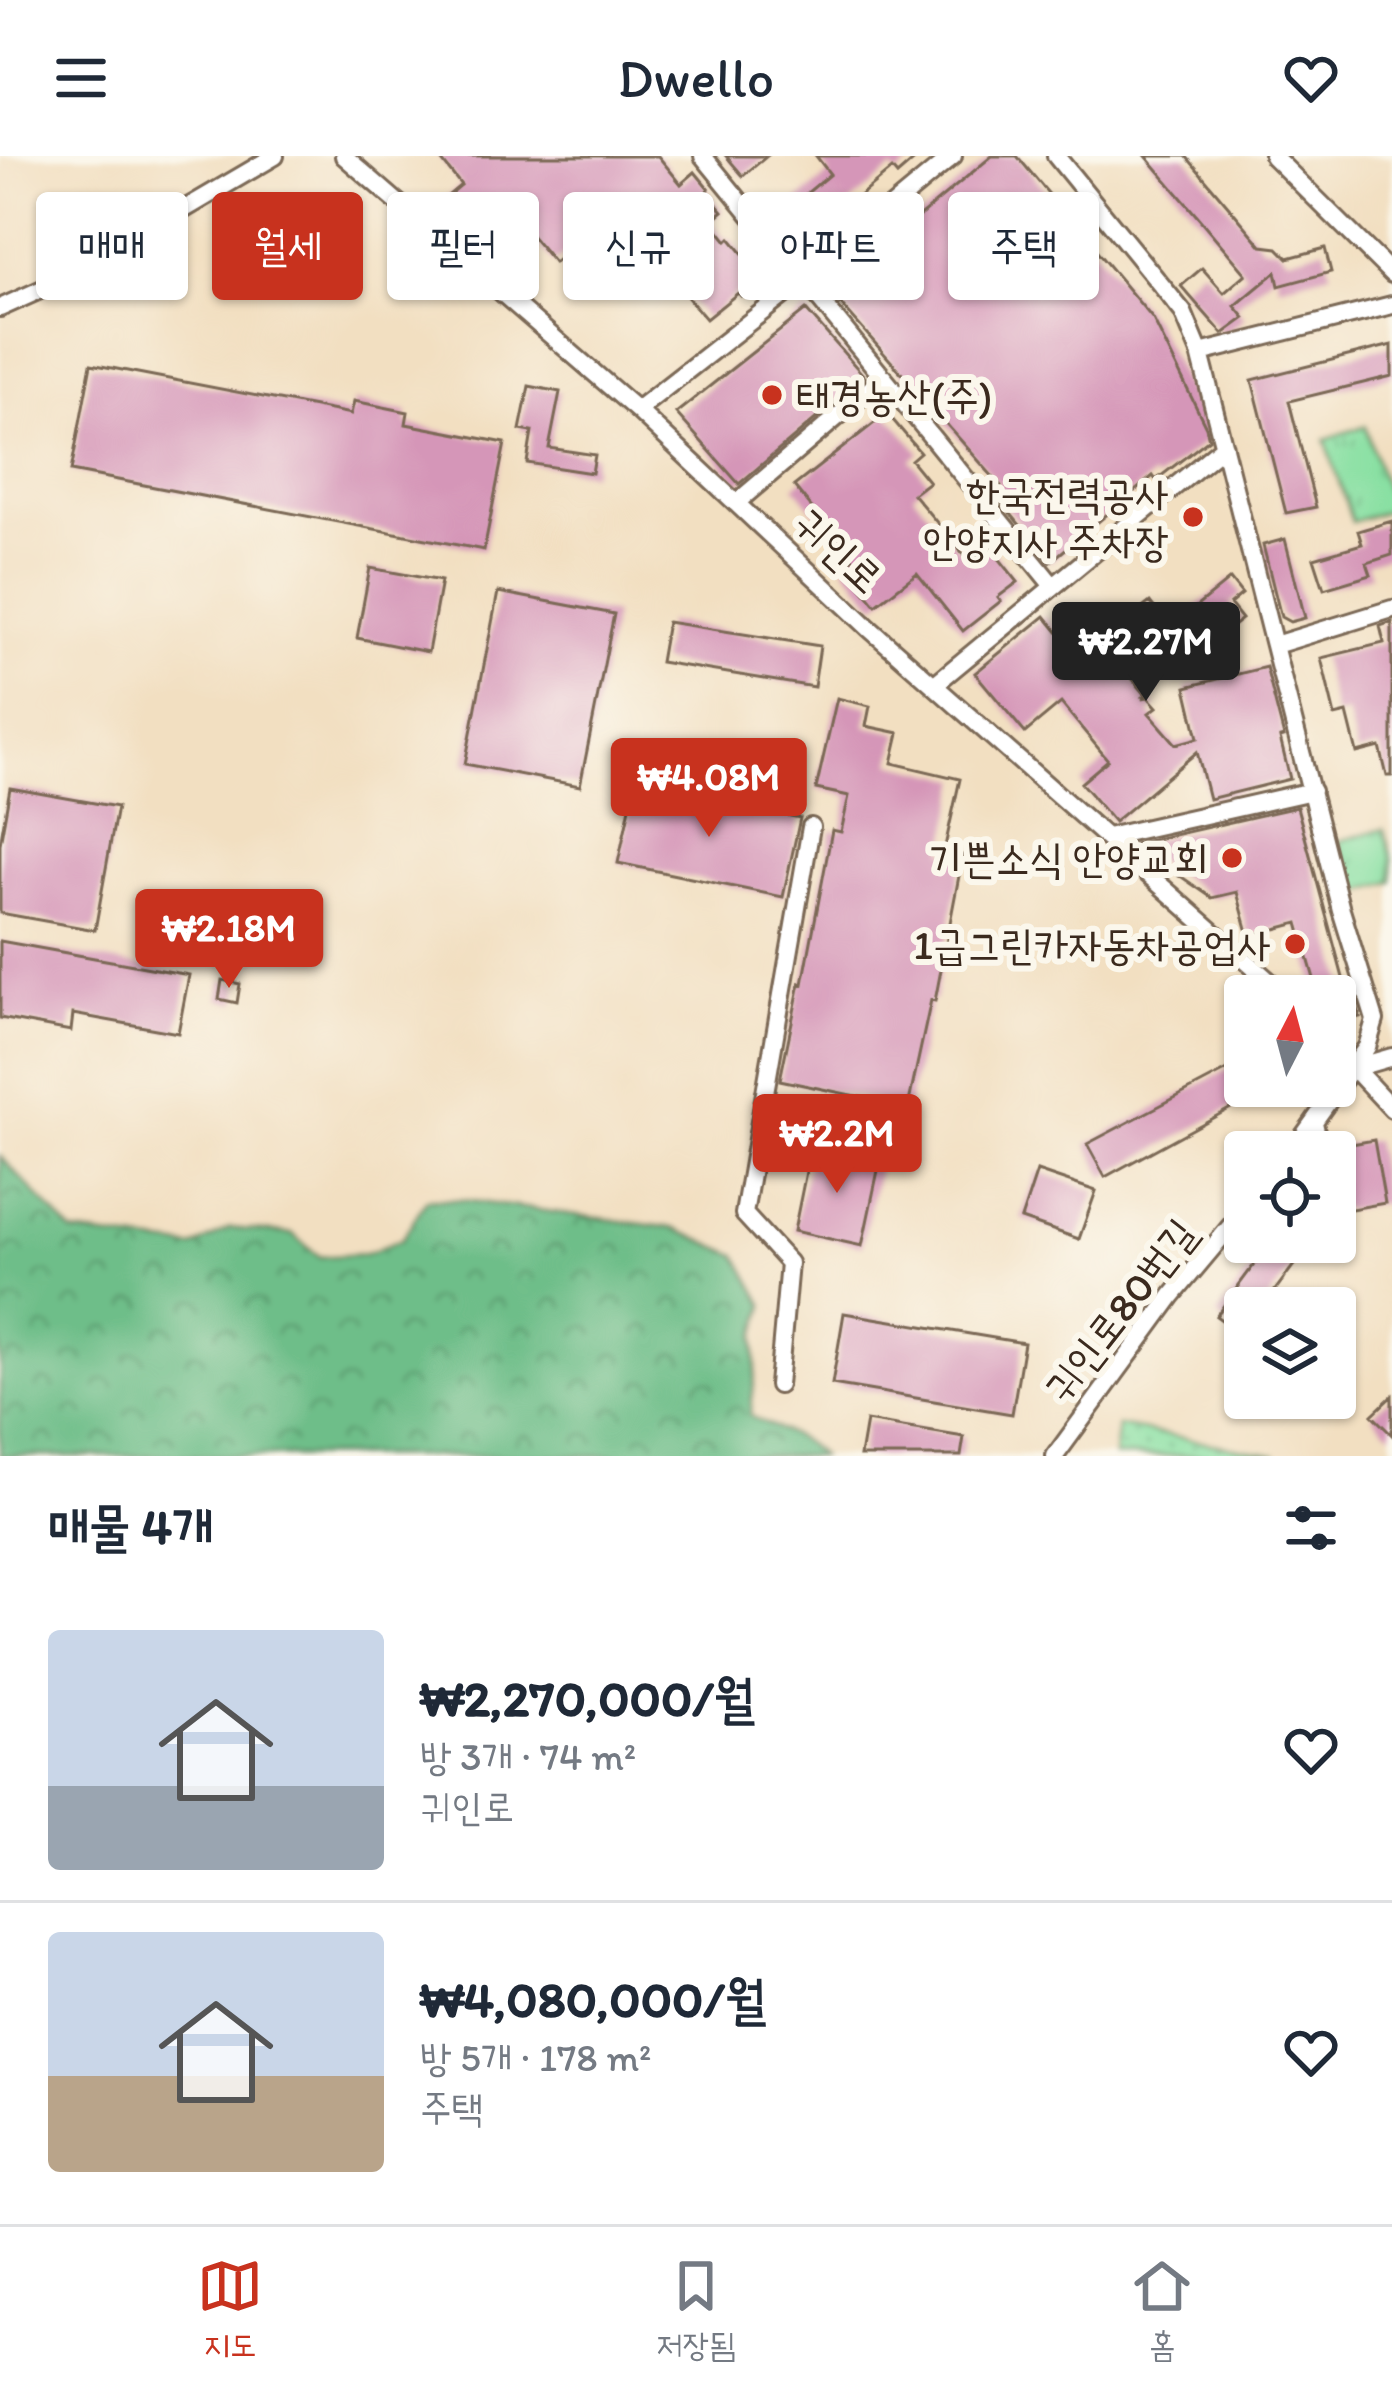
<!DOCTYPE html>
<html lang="ko">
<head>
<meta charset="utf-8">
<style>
  body { margin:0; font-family:Itim,"Poor Story",sans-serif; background:#f2f2f3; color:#1f2937; height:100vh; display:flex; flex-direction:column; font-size:45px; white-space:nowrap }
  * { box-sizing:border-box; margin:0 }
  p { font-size:39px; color:#747a83 }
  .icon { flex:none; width:66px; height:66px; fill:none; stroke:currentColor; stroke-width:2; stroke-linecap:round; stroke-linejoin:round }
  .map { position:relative; height:1300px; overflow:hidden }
  .panel { display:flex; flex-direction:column; background:#fff; flex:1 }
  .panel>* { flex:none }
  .top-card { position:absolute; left:36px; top:36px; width:1320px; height:108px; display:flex; gap:24px }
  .needle { width:78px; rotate:6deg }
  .controls { position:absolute; left:1224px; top:819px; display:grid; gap:24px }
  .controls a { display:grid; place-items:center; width:132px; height:132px; border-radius:12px; background:#fff; box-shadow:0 3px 9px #0004; font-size:60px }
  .price { position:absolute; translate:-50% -102px; padding:0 27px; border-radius:12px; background:#c8321e; color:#fff; font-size:39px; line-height:78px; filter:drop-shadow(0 3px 6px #0008) }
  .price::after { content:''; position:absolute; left:50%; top:72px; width:36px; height:27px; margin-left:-18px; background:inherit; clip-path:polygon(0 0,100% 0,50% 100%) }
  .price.active { background:#222; color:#fff }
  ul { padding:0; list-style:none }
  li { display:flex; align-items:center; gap:36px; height:300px; padding:0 48px }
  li+li { border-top:3px solid #e0e1e3 }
  li span { display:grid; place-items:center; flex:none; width:336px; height:240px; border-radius:12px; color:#555 }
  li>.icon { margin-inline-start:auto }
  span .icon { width:144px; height:144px; fill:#fffc; stroke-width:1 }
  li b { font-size:51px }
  h2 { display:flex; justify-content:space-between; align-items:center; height:144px; padding:0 48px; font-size:51px }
  .chip { padding:0 42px; border-radius:12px; background:#fff; box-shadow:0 3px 9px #0004; font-size:42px; line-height:108px }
  .chip.active { background:#c8321e; color:#fff }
  header { display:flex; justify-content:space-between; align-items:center; height:156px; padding:0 48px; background:#fff; font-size:54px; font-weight:600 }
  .dock { display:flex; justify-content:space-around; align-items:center; height:168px; border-top:3px solid #e0e1e3; background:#fff; font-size:33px; color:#747a83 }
  .dock a { display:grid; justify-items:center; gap:6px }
  .dock .active { color:#c8321e }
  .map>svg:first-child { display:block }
  .grass { fill:url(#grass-dots); stroke:#628560; stroke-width:3 }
  .forest { fill:url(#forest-crowns); stroke:#547454; stroke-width:3 }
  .park { fill:url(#park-tufts); stroke:#628560; stroke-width:3 }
  .building { fill:#d596b8 }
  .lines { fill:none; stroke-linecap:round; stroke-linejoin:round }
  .minor-casing { stroke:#7b6957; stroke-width:22 }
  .minor { stroke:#fff; stroke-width:16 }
  .poi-dot { fill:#c8321e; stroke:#fbf7ec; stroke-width:4.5 }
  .labels { text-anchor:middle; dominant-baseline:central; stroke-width:12; stroke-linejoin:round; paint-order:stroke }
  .poi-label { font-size:42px; fill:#3b2a1e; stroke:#fbf7ec; text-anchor:end }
  .street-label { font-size:42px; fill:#3b2a1e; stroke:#fbf7ec }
</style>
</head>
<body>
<header><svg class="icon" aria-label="menu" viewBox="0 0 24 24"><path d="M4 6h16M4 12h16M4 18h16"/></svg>Dwello<svg class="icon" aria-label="heart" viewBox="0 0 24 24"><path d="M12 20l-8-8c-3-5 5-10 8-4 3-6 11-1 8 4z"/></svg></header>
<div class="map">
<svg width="1392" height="1300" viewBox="0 0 1392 1300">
  <defs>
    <pattern id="grass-dots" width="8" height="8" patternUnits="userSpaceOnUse" patternTransform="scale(3)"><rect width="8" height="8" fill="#89e0a3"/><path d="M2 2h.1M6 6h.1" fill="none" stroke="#77c08c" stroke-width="1.8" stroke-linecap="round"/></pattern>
    <pattern id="forest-crowns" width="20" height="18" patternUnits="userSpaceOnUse" patternTransform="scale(3)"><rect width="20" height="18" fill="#6ebe89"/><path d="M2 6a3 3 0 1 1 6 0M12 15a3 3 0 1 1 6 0" fill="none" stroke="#5c9b6f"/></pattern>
    <pattern id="park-tufts" width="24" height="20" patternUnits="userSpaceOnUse" patternTransform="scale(3)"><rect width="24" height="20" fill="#89e0a3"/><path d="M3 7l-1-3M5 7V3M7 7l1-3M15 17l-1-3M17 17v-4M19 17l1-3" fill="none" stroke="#77c08c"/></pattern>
  </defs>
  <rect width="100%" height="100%" fill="#fbf7ec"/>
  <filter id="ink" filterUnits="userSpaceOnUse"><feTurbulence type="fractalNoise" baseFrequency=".00833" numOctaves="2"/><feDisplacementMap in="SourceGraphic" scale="24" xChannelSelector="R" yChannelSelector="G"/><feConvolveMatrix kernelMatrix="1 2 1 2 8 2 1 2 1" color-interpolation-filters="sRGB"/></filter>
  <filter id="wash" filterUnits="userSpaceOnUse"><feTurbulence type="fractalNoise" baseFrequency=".004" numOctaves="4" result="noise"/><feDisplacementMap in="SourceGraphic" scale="48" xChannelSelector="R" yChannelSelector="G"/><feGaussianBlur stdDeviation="2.7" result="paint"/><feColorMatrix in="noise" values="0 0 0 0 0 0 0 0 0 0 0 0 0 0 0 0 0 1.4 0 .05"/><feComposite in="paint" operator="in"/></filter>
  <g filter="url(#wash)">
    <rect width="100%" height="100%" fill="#f2dfc1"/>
    <path class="grass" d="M1118,1270L1277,1299L1114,1300Z"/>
    <path class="forest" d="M0,1000L73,1077L193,1092L230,1072L293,1078L319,1101L365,1098L401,1084L427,1043L463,1044L673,1072L737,1099L765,1150L755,1182L756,1212L750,1260C774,1272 802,1280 820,1300H0Z"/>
    <path class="park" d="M1365,270L1392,353L1352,366L1325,283Z
      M1384,673L1392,704V726L1354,737L1339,685Z"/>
    <g id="blocks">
      <path class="building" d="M438,0H658L681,28L695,16L709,33L706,36L723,55L711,65L727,85L730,82L763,122L741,140L738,137L706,163L648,95L652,92L620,53L554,107L502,44L468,73L443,44L461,29Z
        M726,0H767L743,20Z
        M816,0H919L897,19L892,13L800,89L777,62L830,18Z
        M992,0H1017L1153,163L1206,271L1209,283L1156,324L1153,320L1050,406L994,337L1001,330L829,135Z
        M1146,0H1186L1262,90L1278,92L1288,102L1325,92L1331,116L1279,130L1276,116L1235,150L1245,162L1223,178L1181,130L1202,112L1224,137L1246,118Z
        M806,154L865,221L739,328L676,257Z
        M1392,189V220L1289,245L1316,351L1286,357L1252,224Z
        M91,208L351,258L354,245L408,256L406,268L505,287L484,394L71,315Z
        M529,230L560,236L549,292L595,299L592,317L527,307L532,276L520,274Z
        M887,257L920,296L911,304L929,326L913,338L970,406L990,391L1018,426L998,441L1001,445L963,475L917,417L876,449L844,410L853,403L794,330Z
        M1392,365V399L1367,407L1371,419L1324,433L1314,402L1362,388L1358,375Z
        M1285,383L1305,462L1290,466L1281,461L1263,389Z
        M370,412L441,425L428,496L357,482Z
        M1230,423L1242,438L1230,448L1242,463L1177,514L1142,470L1120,486L1126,494L1115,502L1146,539L1142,542L1148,541L1157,551L1149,557L1176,588L1198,582L1186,531L1266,511L1284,581L1280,582L1290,623L1209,643L1197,596L1114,666L1081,627L1108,604L1061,547L1025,577L975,517L1045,460L1072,493L1104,467L1108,472L1120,463L1123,467L1150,446L1170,472Z
        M498,436L614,458L580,630L465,608Z
        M667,466L820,490L814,531L660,506Z
        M1392,466V620H1387L1380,591L1357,597L1347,557L1335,560L1321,502L1384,487L1380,470Z
        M837,542L870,550L866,570L899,577L892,607L960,623L944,695L963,699L935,845L931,844L908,951L780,924L800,827L803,828L832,674L841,676L849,640L816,633Z
        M635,628L800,662L783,741L618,707Z
        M10,632L117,651L95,774L0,757V688Z
        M1297,651L1346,833L1352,832L1360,861L1335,867V840H1319L1298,767L1249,780L1237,736L1212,742L1134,688Z
        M0,785L189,819L178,877L73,858L71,875L0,862Z
        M222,824L240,828L237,847L219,843Z
        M1237,909L1245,930H1248L1253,940L1105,1021L1087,988Z
        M1374,984L1385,1047L1346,1054L1340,1049L1335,1017V991Z
        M811,991L880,1005L862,1090L794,1075Z
        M1037,1015L1096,1035L1079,1083L1021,1063Z
        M1271,1086H1311L1262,1152H1245V1181L1216,1160Z
        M844,1157L1024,1187L1012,1258L832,1228Z
        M1392,1240V1279L1372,1259Z
        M866,1265L964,1281L961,1300H860Z"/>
    </g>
  </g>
  <g filter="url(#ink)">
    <use href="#blocks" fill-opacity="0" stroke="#7b6957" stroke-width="3"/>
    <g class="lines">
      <g class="minor-casing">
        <path id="minor" d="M344,0L637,254L869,472L1286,840
          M703,0L1053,430
          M1056,0L1183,156L1200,197L1341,754L1375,864L1367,891L1292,996
          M1273,0L1392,118
          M0,152L69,121L275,0
          M1200,197L1392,149
          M637,254L803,124L953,0
          M736,347L883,222
          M1275,489L1392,453
          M935,528L1224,290
          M1107,681L1312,635
          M1335,892L1392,953
          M1354,912L1392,901
          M1314,967L1321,996
          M1335,1060L1340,1082
          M778,1229L789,1107L744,1058L811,671
          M1055,1300L1172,1140L1245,1053"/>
      </g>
      <use href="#minor" class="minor"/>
    </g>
  </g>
  <g class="poi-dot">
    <circle cx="772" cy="239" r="12"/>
    <circle cx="1193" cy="361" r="12"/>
    <circle cx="1232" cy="702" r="12"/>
    <circle cx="1295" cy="788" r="12"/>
  </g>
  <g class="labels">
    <g class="poi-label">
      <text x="796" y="239" text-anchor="start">태경농산(주)</text>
      <text x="1169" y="337">한국전력공사<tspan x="1169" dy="48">안양지사 주차장</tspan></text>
      <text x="1208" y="702">기쁜소식 안양교회</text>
      <text x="1271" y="788">1급그린카자동차공업사</text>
    </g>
    <g class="street-label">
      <text transform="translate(839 394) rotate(43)">귀인로</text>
      <text transform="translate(1120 1154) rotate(-52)">귀인로80번길</text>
    </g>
  </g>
</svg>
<div class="controls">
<a><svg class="needle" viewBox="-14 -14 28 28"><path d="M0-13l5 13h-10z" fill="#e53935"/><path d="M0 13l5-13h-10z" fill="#747a83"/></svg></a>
<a><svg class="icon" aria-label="locate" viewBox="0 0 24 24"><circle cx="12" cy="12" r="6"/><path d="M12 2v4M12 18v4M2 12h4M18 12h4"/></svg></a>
<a><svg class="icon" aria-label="layers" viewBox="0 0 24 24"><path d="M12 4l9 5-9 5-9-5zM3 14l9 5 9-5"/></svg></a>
</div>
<b class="price active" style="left:1146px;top:548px">₩2.27M</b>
<b class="price" style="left:709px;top:684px">₩4.08M</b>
<b class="price" style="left:229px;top:835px">₩2.18M</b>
<b class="price" style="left:837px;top:1040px">₩2.2M</b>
<div class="top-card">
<a class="chip">매매</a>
<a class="chip active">월세</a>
<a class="chip">필터</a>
<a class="chip">신규</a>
<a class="chip">아파트</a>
<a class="chip">주택</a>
</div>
</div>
<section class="panel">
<h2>매물 4개<svg class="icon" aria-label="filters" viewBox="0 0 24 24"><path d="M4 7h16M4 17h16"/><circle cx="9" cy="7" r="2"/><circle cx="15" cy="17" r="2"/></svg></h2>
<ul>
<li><span style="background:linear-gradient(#c9d6e8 65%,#9aa5b1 0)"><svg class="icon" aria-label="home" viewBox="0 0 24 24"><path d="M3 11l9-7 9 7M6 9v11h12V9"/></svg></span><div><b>₩2,270,000/월</b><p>방 3개 · 74 m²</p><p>귀인로</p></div><svg class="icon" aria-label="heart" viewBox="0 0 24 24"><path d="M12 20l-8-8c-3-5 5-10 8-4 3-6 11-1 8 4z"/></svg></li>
<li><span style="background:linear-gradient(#c9d6e8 60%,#b9a48a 0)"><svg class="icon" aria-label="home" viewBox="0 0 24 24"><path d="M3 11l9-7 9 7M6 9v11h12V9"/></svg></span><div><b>₩4,080,000/월</b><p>방 5개 · 178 m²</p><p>주택</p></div><svg class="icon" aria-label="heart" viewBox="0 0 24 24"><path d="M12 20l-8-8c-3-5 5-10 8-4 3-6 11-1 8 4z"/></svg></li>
</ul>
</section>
<nav class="dock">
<a class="active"><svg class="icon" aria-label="map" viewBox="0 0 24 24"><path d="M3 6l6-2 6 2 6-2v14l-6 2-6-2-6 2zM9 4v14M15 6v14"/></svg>지도</a>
<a><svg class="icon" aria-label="saved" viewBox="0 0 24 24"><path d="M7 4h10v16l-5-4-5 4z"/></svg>저장됨</a>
<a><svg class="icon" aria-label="home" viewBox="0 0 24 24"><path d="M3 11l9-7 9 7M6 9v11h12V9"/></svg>홈</a>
</nav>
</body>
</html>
